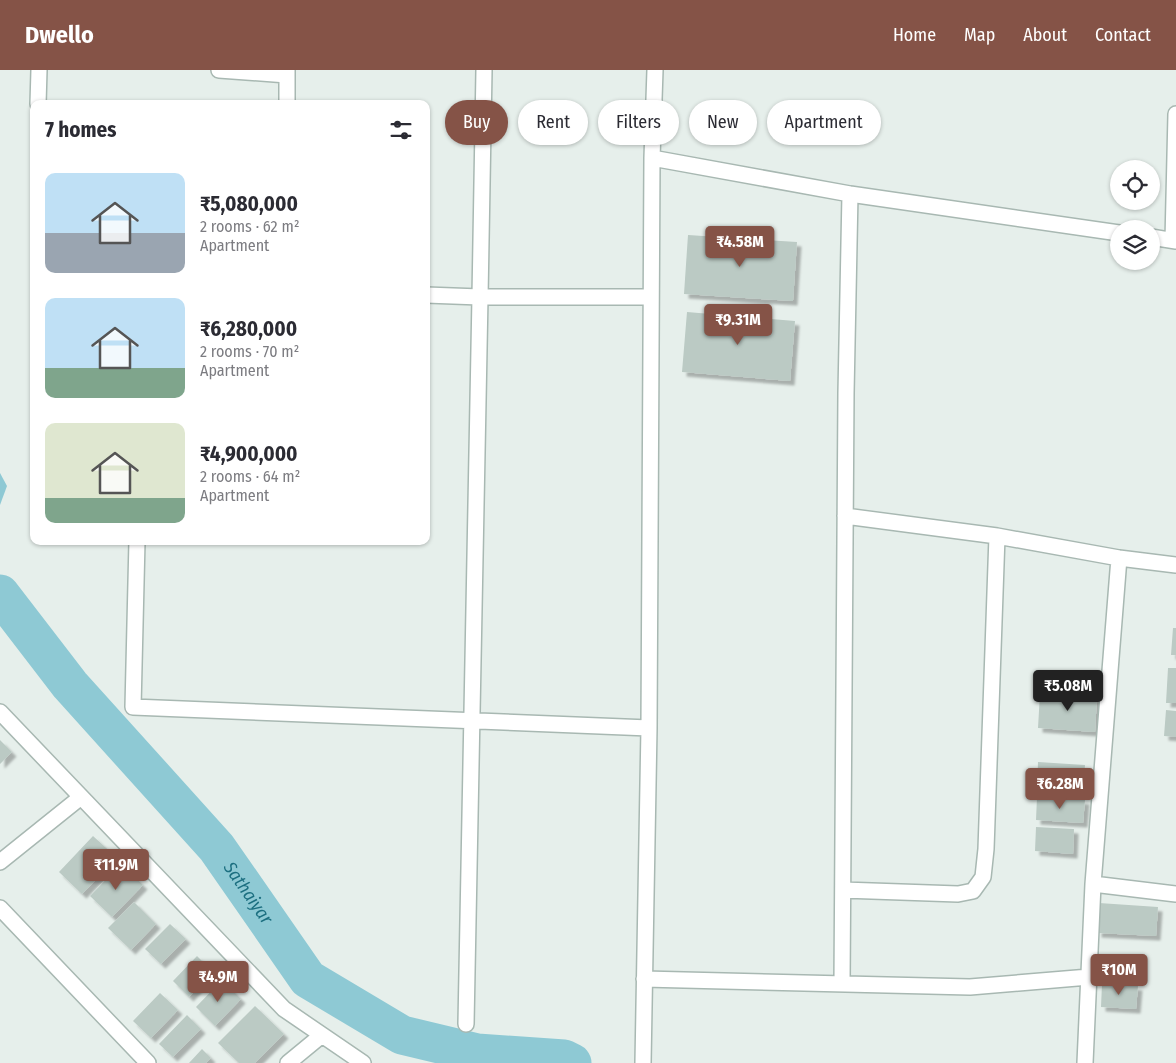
<!DOCTYPE html>
<html lang="en">
<head>
<meta charset="utf-8">
<style>
  body { margin:0; font-family:"Fira Sans Condensed",sans-serif; background:#f2f2f3; color:#2b2b33; height:100vh; display:flex; flex-direction:column; font-size:19px; white-space:nowrap }
  * { box-sizing:border-box; margin:0 }
  p { font-size:16px; color:#7c7c81 }
  .icon { flex:none; width:28px; height:28px; fill:none; stroke:currentColor; stroke-width:2; stroke-linecap:round; stroke-linejoin:round }
  .map { position:relative; flex:1; overflow:hidden }
  .side { position:absolute; left:30px; top:30px; width:400px; height:445px; display:flex; flex-direction:column; background:#fff; border-radius:10px; box-shadow:0 1px 4px #0004 }
  .side>* { flex:none }
  .top-card { position:absolute; left:445px; top:30px; width:475px; height:45px; display:flex; gap:10px }
  .fabs { position:absolute; left:1110px; top:90px; display:grid; gap:10px }
  .fabs a { display:grid; place-items:center; width:50px; height:50px; border-radius:50%; background:#fff; box-shadow:0 1px 4px #0004; font-size:25px }
  .price { position:absolute; translate:-50% -42px; padding:0 11px; border-radius:5px; background:#855347; color:#fff; font-size:16px; line-height:32px; filter:drop-shadow(0 1px 2px #0008) }
  .price::after { content:''; position:absolute; left:50%; top:30px; width:15px; height:11px; margin-left:-8px; background:inherit; clip-path:polygon(0 0,100% 0,50% 100%) }
  .price.current { background:#222; color:#fff }
  ul { padding:0; list-style:none }
  li { display:flex; align-items:center; gap:15px; height:125px; padding:0 15px }
  li span { display:grid; place-items:center; flex:none; width:140px; height:100px; border-radius:10px; color:#555 }
  li>.icon { margin-inline-start:auto }
  span .icon { width:60px; height:60px; fill:#fffc; stroke-width:1 }
  li b { font-size:21px }
  h2 { display:flex; justify-content:space-between; align-items:center; height:60px; padding:0 15px; font-size:21px }
  .tag { padding:0 18px; border-radius:22px; background:#fff; box-shadow:0 1px 4px #0004; font-size:18px; line-height:45px }
  .tag.current { background:#855347; color:#fff }
  header { display:flex; align-items:center; gap:30px; box-sizing:border-box; height:70px; padding:0 25px; background:#855347; color:#fff }
  header strong { font-size:24px }
  nav { display:flex; gap:28px; margin-inline-start:auto; font-size:18px }
  .map>svg:first-child { display:block }
  .water { fill:#8ec9d4 }
  .lines { fill:none; stroke-linecap:round; stroke-linejoin:round }
  .river { stroke:#8ec9d4; stroke-width:39 }
  .building { fill:#bbcac4; filter:url(#shadow) }
  .minor-casing { stroke:#a8b8b2; stroke-width:18 }
  .minor { stroke:#fff; stroke-width:15 }
  .labels { text-anchor:middle; dominant-baseline:central; stroke-width:5; stroke-linejoin:round; paint-order:stroke }
  .water-label { font-size:18px; font-style:italic; fill:#1c6f80; stroke:#f7fbf9 }
</style>
</head>
<body>
<header>
<strong>Dwello</strong>
<nav><a>Home</a><a>Map</a><a>About</a><a>Contact</a></nav>
</header>
<div class="map">
<svg width="1176" height="993" viewBox="0 0 1176 993">
  <defs>
    <filter id="shadow"><feDropShadow dx="4.5" dy="4.5" stdDeviation="1" flood-color="#0004"/></filter>
  </defs>
  <rect width="100%" height="100%" fill="#e6efeb"/>
  <path class="water" d="M0,403L7,416L0,435Z"/>
  <g class="lines">
    <path class="river" id="s1" d="M0,524L70,615L217,778L308,909L402,965L477,983L564,989L572,993"/>
  </g>
  <path class="building" d="M688,165L797,172L793,231L684,224Z
    M687,242L795,251L790,311L682,302Z
    M1173,558H1176V585H1171Z
    M1168,598H1176V633H1166Z
    M1040,623L1097,627L1095,662L1038,658Z
    M1166,640L1176,641V667L1164,666Z
    M0,670L12,682L0,694Z
    M1038,692L1085,695L1083,723L1037,721Z
    M1037,727L1085,730L1083,753L1036,750Z
    M1036,757L1074,759L1073,784L1035,781Z
    M93,766L117,788L82,824L59,802Z
    M121,794L143,815L112,847L90,826Z
    M134,832L156,854L131,880L108,858Z
    M1099,833L1158,837L1156,866L1097,863Z
    M170,854L186,869L161,894L145,879Z
    M197,886L213,902L189,927L173,911Z
    M222,910L241,929L215,956L196,937Z
    M1102,914L1138,916L1136,939L1101,937Z
    M160,923L178,940L151,968L133,951Z
    M255,936L284,964L255,993H239L218,973Z
    M187,945L201,959L173,987L159,974Z
    M202,979L211,988L206,993H189Z"/>
  <g class="lines">
    <g class="minor-casing">
      <path id="minor" d="M219,0L287,5
        M484,0L480,227H651
        M38,34L39,0
        M287,34V0
        M652,88L850,124L1119,163
        M1151,167L1176,171
        M1173,170L1176,44
        M426,225L480,227L466,954
        M845,446L997,466L1119,488L1176,495
        M137,471L133,637L649,658
        M0,642L284,939L363,993
        M0,792L81,727
        M1093,814L1176,824
        M843,820L958,824L973,821L983,807L986,779L997,466
        M0,838L148,993
        M644,909L970,917L1089,907
        M842,914L846,323L850,124
        M288,993L322,965
        M643,993L649,658L652,88L655,0
        M1085,993L1093,814L1119,488"/>
    </g>
    <use href="#minor" class="minor"/>
  </g>
  <g class="labels">
    <g class="water-label">
      <text stroke="none"><textPath href="#s1" startOffset="389">Sathaiyar</textPath></text>
    </g>
  </g>
</svg>
<div class="fabs">
<a><svg class="icon" aria-label="locate" viewBox="0 0 24 24"><circle cx="12" cy="12" r="6"/><path d="M12 2v4M12 18v4M2 12h4M18 12h4"/></svg></a>
<a><svg class="icon" aria-label="layers" viewBox="0 0 24 24"><path d="M12 4l9 5-9 5-9-5zM3 14l9 5 9-5"/></svg></a>
</div>
<b class="price" style="left:740px;top:198px">₹4.58M</b>
<b class="price" style="left:738px;top:276px">₹9.31M</b>
<b class="price current" style="left:1068px;top:642px">₹5.08M</b>
<b class="price" style="left:1060px;top:740px">₹6.28M</b>
<b class="price" style="left:116px;top:821px">₹11.9M</b>
<b class="price" style="left:1119px;top:926px">₹10M</b>
<b class="price" style="left:218px;top:933px">₹4.9M</b>
<div class="top-card">
<a class="tag current">Buy</a>
<a class="tag">Rent</a>
<a class="tag">Filters</a>
<a class="tag">New</a>
<a class="tag">Apartment</a>
</div>
<section class="side">
<h2>7 homes<svg class="icon" aria-label="filters" viewBox="0 0 24 24"><path d="M4 7h16M4 17h16"/><circle cx="9" cy="7" r="2"/><circle cx="15" cy="17" r="2"/></svg></h2>
<ul>
<li><span style="background:linear-gradient(#bfe0f5 60%,#9aa5b1 0)"><svg class="icon" aria-label="home" viewBox="0 0 24 24"><path d="M3 11l9-7 9 7M6 9v11h12V9"/></svg></span><div><b>₹5,080,000</b><p>2 rooms · 62 m²</p><p>Apartment</p></div></li>
<li><span style="background:linear-gradient(#bfe0f5 70%,#7fa58c 0)"><svg class="icon" aria-label="home" viewBox="0 0 24 24"><path d="M3 11l9-7 9 7M6 9v11h12V9"/></svg></span><div><b>₹6,280,000</b><p>2 rooms · 70 m²</p><p>Apartment</p></div></li>
<li><span style="background:linear-gradient(#dfe7d0 75%,#7fa58c 0)"><svg class="icon" aria-label="home" viewBox="0 0 24 24"><path d="M3 11l9-7 9 7M6 9v11h12V9"/></svg></span><div><b>₹4,900,000</b><p>2 rooms · 64 m²</p><p>Apartment</p></div></li>
</ul>
</section>
</div>
</body>
</html>
